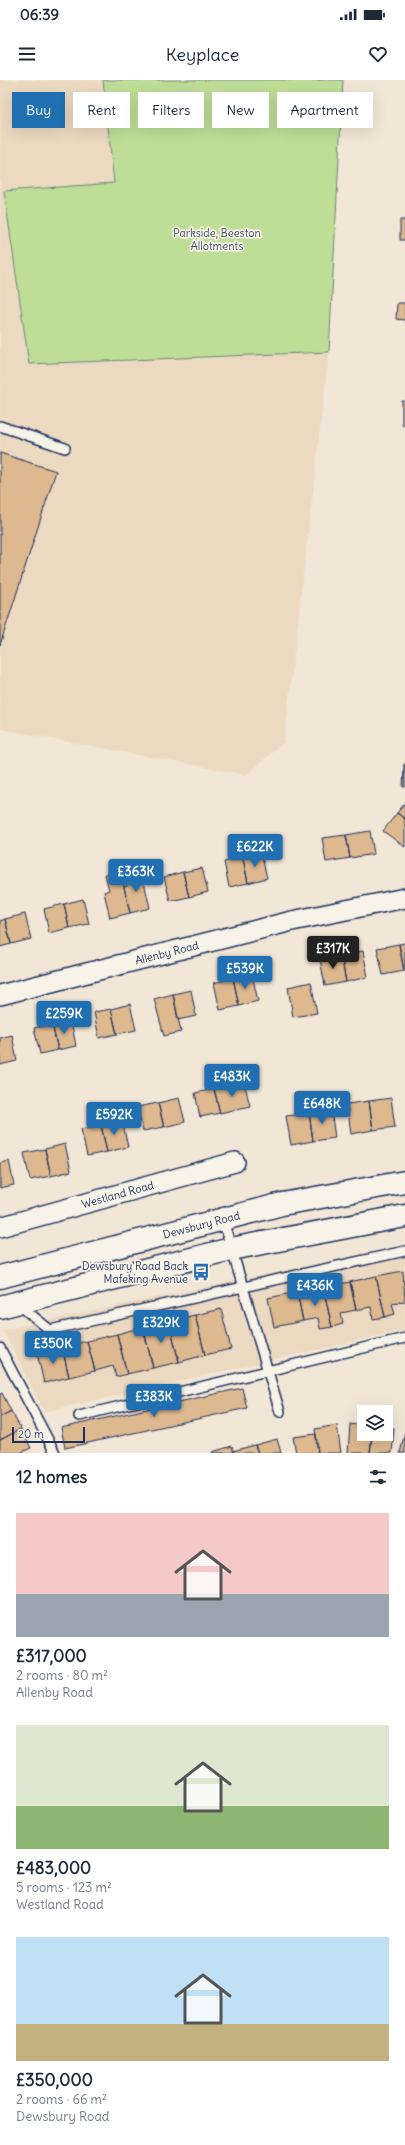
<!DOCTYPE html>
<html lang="en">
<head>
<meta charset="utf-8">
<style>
  body { margin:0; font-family:Delius,sans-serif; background:#f6f6f7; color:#1f2937; height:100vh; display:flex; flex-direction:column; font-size:15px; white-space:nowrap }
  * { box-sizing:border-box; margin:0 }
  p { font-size:13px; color:#747a83 }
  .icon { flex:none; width:22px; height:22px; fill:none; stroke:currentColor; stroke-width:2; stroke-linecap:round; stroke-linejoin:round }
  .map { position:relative; height:1373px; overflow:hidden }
  .drawer { display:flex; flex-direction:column; background:#fff; flex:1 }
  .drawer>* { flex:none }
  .banner { position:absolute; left:12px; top:12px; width:381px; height:36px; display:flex; gap:8px }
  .tools { position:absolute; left:357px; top:1325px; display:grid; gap:8px }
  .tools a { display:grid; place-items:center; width:36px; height:36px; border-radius:0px; background:#fff; box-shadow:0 4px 16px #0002; font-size:20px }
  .scale { position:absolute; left:12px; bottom:10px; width:73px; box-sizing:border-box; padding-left:4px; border:2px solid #1b2f5e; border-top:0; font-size:11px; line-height:14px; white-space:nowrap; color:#1b2f5e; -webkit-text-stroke:3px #f7f3e8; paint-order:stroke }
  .price { position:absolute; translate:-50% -34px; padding:0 9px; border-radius:4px; background:#1f6fb2; color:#fff; font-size:13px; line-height:26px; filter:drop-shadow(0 1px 2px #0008) }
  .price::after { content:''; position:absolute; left:50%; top:24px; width:12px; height:9px; margin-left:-6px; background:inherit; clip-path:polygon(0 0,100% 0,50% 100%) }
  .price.current { background:#222; color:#fff }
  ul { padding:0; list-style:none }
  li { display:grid; align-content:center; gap:8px; height:212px; padding:0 16px }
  li span { display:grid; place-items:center; height:124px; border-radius:0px; color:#555 }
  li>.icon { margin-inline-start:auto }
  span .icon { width:72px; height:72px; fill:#fffc; stroke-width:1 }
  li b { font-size:17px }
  h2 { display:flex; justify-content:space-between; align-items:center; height:48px; padding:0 16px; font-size:17px }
  .pill { padding:0 14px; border-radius:0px; background:#fff; box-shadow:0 4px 16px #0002; font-size:14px; line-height:36px }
  .pill.current { background:#1f6fb2; color:#fff }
  .status { display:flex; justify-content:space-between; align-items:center; height:28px; padding:0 20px; background:#fff; direction:ltr }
  .status svg { height:11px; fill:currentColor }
  header { display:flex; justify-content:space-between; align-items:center; height:52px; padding:0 16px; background:#fff; font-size:18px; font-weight:600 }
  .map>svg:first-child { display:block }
  .built { fill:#ecd9c1 }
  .green { fill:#bede97; stroke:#6c867a }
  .building { fill:#deb88f; stroke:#1b2f5e }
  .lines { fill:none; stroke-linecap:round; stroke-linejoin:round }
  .lane-casing { stroke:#1b2f5e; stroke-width:12 }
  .street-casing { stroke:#1b2f5e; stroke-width:22 }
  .primary-casing { stroke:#1b2f5e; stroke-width:25 }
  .lane { stroke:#f7f3e8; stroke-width:9 }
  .street { stroke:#f7f3e8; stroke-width:19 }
  .primary { stroke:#f7f3e8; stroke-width:22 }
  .labels { text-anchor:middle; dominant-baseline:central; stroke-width:3.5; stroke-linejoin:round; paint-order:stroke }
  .park-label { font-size:11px; fill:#3c5269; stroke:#f7f3e8 }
  .street-label { font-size:11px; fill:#1b2f5e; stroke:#f7f3e8 }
  .poi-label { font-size:11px; fill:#1b2f5e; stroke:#f7f3e8; text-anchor:end }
</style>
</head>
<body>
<div class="status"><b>06:39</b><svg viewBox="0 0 49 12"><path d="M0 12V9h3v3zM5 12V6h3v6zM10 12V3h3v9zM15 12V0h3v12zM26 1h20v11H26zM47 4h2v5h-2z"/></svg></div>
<header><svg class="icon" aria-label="menu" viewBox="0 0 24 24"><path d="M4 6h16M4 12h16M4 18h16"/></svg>Keyplace<svg class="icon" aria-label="heart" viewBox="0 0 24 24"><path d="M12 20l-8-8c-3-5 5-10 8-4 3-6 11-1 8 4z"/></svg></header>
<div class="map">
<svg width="405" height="1373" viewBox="0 0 405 1373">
  <rect width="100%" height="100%" fill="#f2e7d6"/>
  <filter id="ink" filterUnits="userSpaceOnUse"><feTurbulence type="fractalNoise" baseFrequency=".025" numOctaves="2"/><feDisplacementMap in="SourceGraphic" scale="8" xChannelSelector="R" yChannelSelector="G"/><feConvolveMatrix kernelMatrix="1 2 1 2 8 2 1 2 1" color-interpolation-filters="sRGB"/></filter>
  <g filter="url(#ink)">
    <path class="built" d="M0,0H103L114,104L4,112L29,284L329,272L284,662L246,695L0,649Z
      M405,1165V1250L44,1332L3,1250Z"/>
    <path class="green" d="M103,0H343L329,272L29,284L4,111L114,103Z"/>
    <path class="building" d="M400,140H405V160H400Z
      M397,223H405V240L396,239Z
      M402,321H405V345H402Z
      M0,373L56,391L0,565Z
      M404,684H405V707H403Z
      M405,723V739L397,733Z
      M397,733L405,739V767L383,751Z
      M370,751L374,774L350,778L346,755Z
      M346,755L350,778L326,782L322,758Z
      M261,773L267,798L248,803L243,778Z
      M243,778L248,803L229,807L224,782Z
      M202,788L208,812L189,817L183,792Z
      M120,790L130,833L110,838L104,812L109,810L105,794Z
      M138,791L141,803L144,802L150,828L130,833L124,807L127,806L125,795Z
      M183,792L189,817L170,821L164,797Z
      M83,819L89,844L69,848L64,824Z
      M64,824L69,848L49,853L44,829Z
      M25,834L31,859L11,864L5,839Z
      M5,839L11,864L0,867V841Z
      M405,863V891H404L399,864Z
      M399,864L404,891L383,895L377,868Z
      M363,871L368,897L346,902L341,875Z
      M341,875L346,902L325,906L320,879Z
      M252,894L258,921L239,926L233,898Z
      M233,898L239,926L220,930L214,903Z
      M311,902L317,933L293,937L288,907Z
      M191,910L196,936L178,940L173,914Z
      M173,914L181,952L164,956L154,919Z
      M130,924L136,950L117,954L111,929Z
      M111,929L117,954L99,958L94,932Z
      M71,940L76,966L58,970L52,944Z
      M52,944L58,970L40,974L34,948Z
      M12,955L17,981L0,985V958Z
      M244,1002L250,1026L220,1033L214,1009Z
      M214,1009L220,1033L200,1037L195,1013Z
      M179,1018L185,1042L164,1047L158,1023Z
      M391,1018L395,1047L373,1050L369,1021Z
      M369,1021L373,1050L351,1054L347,1024Z
      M158,1023L164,1047L143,1051L137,1027Z
      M331,1029L335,1058L313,1061L309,1033Z
      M309,1033L313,1061L291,1065L286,1036Z
      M122,1040L128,1067L107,1072L101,1045Z
      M101,1045L107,1072L87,1076L81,1049Z
      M65,1064L71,1091L51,1096L45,1069Z
      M45,1069L51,1096L30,1100L24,1073Z
      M9,1081L14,1105L0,1108V1083Z
      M403,1191L405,1221L392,1223L395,1234L385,1237L376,1196Z
      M376,1196L385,1237L373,1239L371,1227L356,1230L350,1202Z
      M350,1202L356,1230L341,1233L343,1244L332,1247L323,1207Z
      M323,1207L332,1247L320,1249L318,1238L303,1241L297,1212Z
      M297,1212L303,1241L274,1247L268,1218Z
      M221,1229L231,1269L205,1275L195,1235Z
      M195,1235L205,1275L179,1282L169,1241Z
      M169,1241L179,1282L153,1288L143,1247Z
      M143,1247L153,1288L127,1294L117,1254Z
      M117,1254L127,1294L116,1297L113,1286L95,1291L87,1261Z
      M87,1261L95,1291L69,1297L62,1267Z
      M62,1267L69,1297L44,1303L37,1273Z
      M242,1308L247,1328L65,1368L61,1348Z
      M2,1313L11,1331L0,1337V1314Z
      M11,1331L21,1349L0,1360V1337Z
      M350,1344L364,1346V1354H372L370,1373H348Z
      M337,1345L341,1373H318L315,1349Z
      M386,1348H394L392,1373H370L372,1354H386Z
      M21,1349L31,1368L20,1373H0V1360Z
      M405,1352V1373H400Z
      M316,1354L318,1373H296L293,1357Z
      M277,1359L281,1373H258L255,1365Z
      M255,1365L258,1373H234L233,1371Z
      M232,1366L234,1373H212V1372Z"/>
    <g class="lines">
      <g class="lane-casing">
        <path id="lane" d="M0,346L65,368
          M223,1140L280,1332
          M18,1224L50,1250L405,1171
          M0,1268L55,1373
          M79,1336L405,1258"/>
      </g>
      <g class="street-casing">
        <g id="street">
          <path id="s1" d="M0,915L292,841L405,818"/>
          <path id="s2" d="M0,1147L235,1082"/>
        </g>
      </g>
      <g class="primary-casing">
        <g id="primary">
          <path id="s3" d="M0,1197L282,1124L405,1102"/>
          <path d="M0,1227L231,1169L405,1136"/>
        </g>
      </g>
      <use href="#lane" class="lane"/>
      <use href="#street" class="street"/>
      <use href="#primary" class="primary"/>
    </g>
  </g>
  <defs>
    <g id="bus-bare" transform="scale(1.38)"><path d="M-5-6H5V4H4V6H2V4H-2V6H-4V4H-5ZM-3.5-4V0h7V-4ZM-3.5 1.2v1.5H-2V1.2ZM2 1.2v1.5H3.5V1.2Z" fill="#1f6fb2" stroke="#f7f3e8" stroke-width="2.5" paint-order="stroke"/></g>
  </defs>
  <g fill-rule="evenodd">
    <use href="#bus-bare" x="201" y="1192"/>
  </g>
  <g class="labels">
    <g class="park-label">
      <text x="217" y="153">Parkside, Beeston<tspan x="217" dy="13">Allotments</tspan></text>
    </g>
    <g class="street-label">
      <text stroke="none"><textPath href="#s1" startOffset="172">Allenby Road</textPath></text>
      <text stroke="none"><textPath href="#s2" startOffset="122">Westland Road</textPath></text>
      <text stroke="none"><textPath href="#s3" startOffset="208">Dewsbury Road</textPath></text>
    </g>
    <g class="poi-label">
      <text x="188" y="1186">Dewsbury Road Back<tspan x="188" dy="13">Mafeking Avenue</tspan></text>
    </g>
  </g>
</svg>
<div class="tools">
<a><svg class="icon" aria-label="layers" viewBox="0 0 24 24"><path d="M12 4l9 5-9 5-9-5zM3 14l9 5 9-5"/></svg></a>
</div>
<div class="scale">20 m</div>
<b class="price" style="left:255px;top:788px">£622K</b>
<b class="price" style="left:136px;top:813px">£363K</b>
<b class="price current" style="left:333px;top:890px">£317K</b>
<b class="price" style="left:245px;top:910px">£539K</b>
<b class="price" style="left:64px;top:955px">£259K</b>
<b class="price" style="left:232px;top:1018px">£483K</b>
<b class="price" style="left:322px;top:1045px">£648K</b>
<b class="price" style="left:114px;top:1056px">£592K</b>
<b class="price" style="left:315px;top:1227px">£436K</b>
<b class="price" style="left:161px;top:1264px">£329K</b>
<b class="price" style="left:53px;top:1285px">£350K</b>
<b class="price" style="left:154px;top:1338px">£383K</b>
<div class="banner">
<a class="pill current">Buy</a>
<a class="pill">Rent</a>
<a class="pill">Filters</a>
<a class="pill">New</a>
<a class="pill">Apartment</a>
</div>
</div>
<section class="drawer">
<h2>12 homes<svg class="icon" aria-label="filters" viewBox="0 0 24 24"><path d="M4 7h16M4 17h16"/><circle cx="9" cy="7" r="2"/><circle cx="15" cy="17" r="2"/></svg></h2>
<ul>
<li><span style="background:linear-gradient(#f6c9c9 65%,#9aa5b1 0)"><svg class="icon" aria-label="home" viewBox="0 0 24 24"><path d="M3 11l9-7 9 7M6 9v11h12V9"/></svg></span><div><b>£317,000</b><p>2 rooms · 80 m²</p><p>Allenby Road</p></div></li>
<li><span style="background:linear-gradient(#dfe7d0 65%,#8fb573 0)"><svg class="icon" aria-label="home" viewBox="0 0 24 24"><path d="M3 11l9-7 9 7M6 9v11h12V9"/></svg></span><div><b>£483,000</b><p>5 rooms · 123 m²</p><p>Westland Road</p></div></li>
<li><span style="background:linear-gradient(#bfe0f5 70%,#c2b280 0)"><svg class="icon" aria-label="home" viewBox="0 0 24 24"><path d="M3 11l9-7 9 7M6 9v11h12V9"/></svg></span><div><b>£350,000</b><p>2 rooms · 66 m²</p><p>Dewsbury Road</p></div></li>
</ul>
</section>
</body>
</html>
